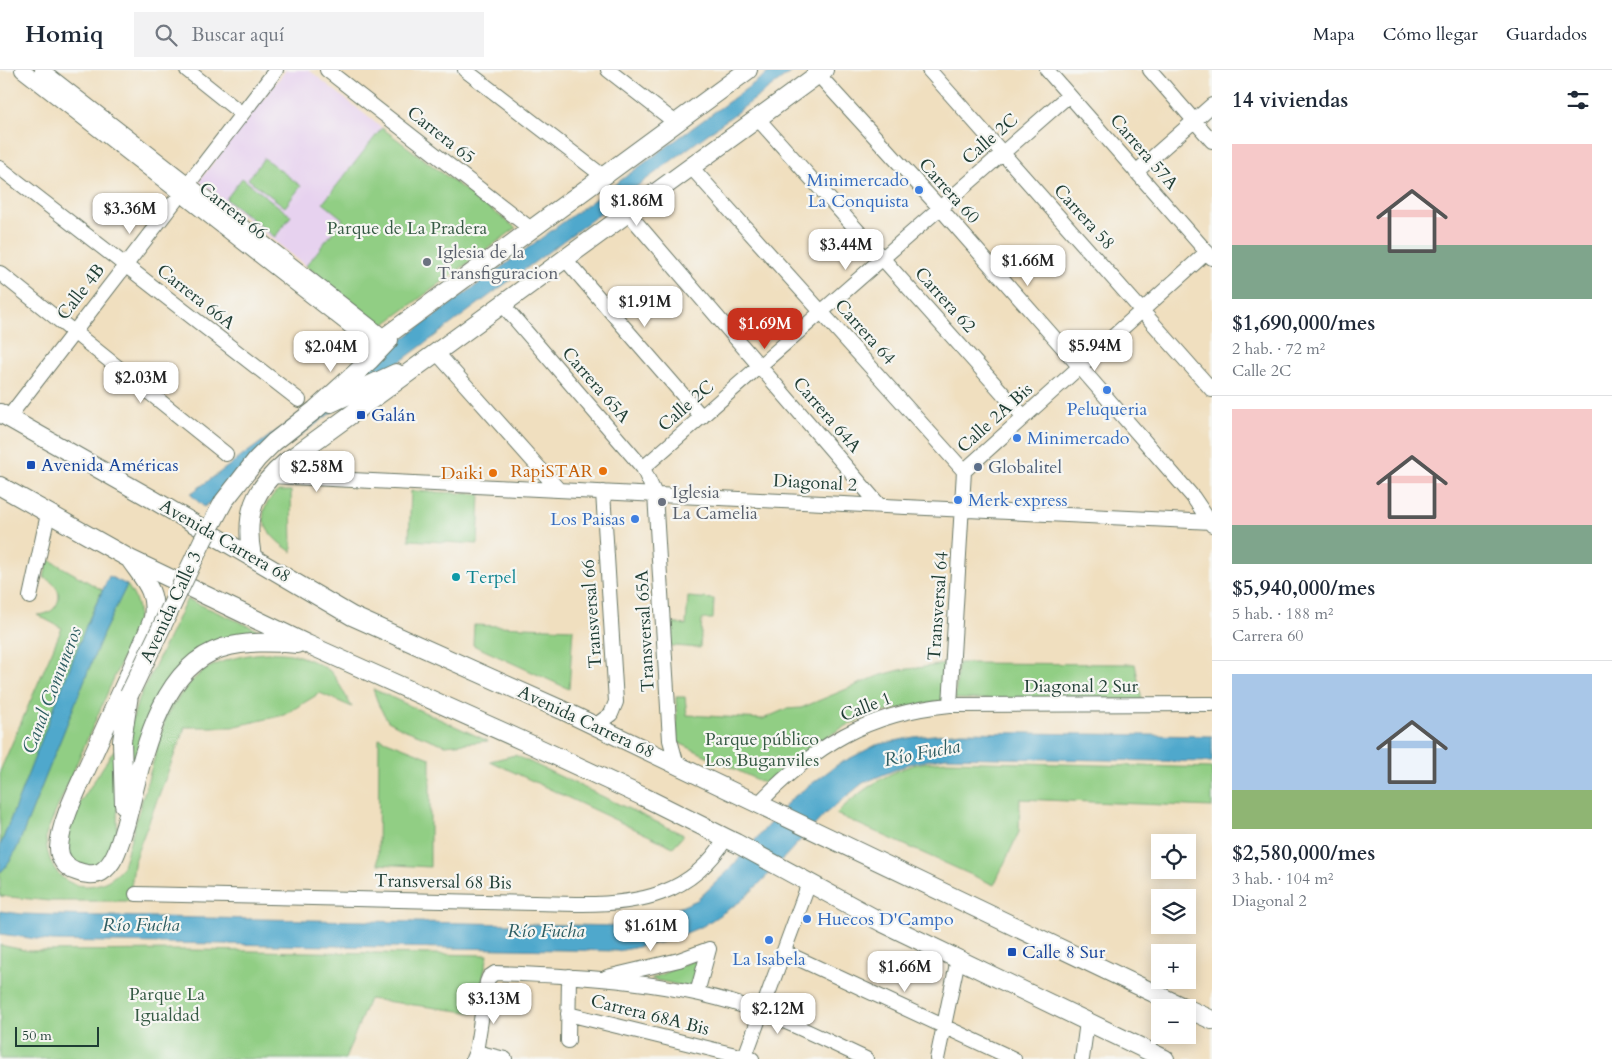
<!DOCTYPE html>
<html lang="es">
<head>
<meta charset="utf-8">
<style>
  body { margin:0; font-family:Cardo,serif; background:#f2f2f3; color:#1f2937; height:100vh; display:flex; flex-direction:column; font-size:19px; white-space:nowrap }
  * { box-sizing:border-box; margin:0 }
  p { font-size:16px; color:#747a83 }
  .icon { flex:none; width:28px; height:28px; fill:none; stroke:currentColor; stroke-width:2; stroke-linecap:round; stroke-linejoin:round }
  .map { position:relative; flex:1; overflow:hidden }
  .panel { display:flex; flex-direction:column; background:#fff; width:400px }
  .panel>* { flex:none }
  .controls { position:absolute; left:1151px; top:764px; display:grid; gap:10px }
  .controls a { display:grid; place-items:center; width:45px; height:45px; border-radius:0px; background:#fff; box-shadow:0 2px 12px #0003; font-size:25px }
  .scale { position:absolute; left:15px; bottom:12px; width:84px; box-sizing:border-box; padding-left:5px; border:2px solid #1f3d34; border-top:0; font-size:14px; line-height:18px; white-space:nowrap; color:#1f3d34; -webkit-text-stroke:4px #f6f6f2; paint-order:stroke }
  .price { position:absolute; translate:-50% -42px; padding:0 11px; border-radius:10px; background:#fff; color:#222; font-size:16px; line-height:32px; filter:drop-shadow(0 1px 2px #0008) }
  .price::after { content:''; position:absolute; left:50%; top:30px; width:15px; height:11px; margin-left:-8px; background:inherit; clip-path:polygon(0 0,100% 0,50% 100%) }
  .price.active { background:#c8321e; color:#fff }
  ul { padding:0; list-style:none }
  li { display:grid; align-content:center; gap:10px; height:265px; padding:0 20px }
  li+li { border-top:1px solid #e0e1e3 }
  li span { display:grid; place-items:center; height:155px; border-radius:0px; color:#555 }
  li>.icon { margin-inline-start:auto }
  span .icon { width:90px; height:90px; fill:#fffc; stroke-width:1 }
  li b { font-size:21px }
  h2 { display:flex; justify-content:space-between; align-items:center; height:60px; padding:0 20px; font-size:21px }
  header { display:flex; align-items:center; gap:30px; box-sizing:border-box; height:70px; padding:0 25px; background:#fff; border-bottom:1px solid #e0e1e3 }
  header strong { font-size:24px }
  nav { display:flex; gap:28px; margin-inline-start:auto; font-size:18px }
  .search { width:350px; height:45px; background:#f2f2f3; display:flex; align-items:center; gap:12px; box-sizing:border-box; padding:0 18px; border-radius:0px; color:#747a83; font-size:19px }
  main { display:flex; flex:1; min-height:0 }
  .map>svg:first-child { display:block }
  .built { fill:#e7d2ef }
  .green { fill:#91ce84; stroke:#58865c }
  .water { fill:#4fa8cc; stroke:#377280 }
  .lines { fill:none; stroke-linecap:round; stroke-linejoin:round }
  .minor-casing { stroke:#687665; stroke-width:16 }
  .major-casing { stroke:#687665; stroke-width:20 }
  .minor { stroke:#fff; stroke-width:14 }
  .major { stroke:#fff; stroke-width:18 }
  .major-bridge-casing { stroke:#687665; stroke-width:20; stroke-linecap:butt }
  .major-bridge { stroke:#fff; stroke-width:18 }
  .shop-dot { fill:#3f7fe0; stroke:#f6f6f2; stroke-width:2 }
  .worship-dot { fill:#6b7280; stroke:#f6f6f2; stroke-width:2 }
  .transit-dot { fill:#1a4fb4; stroke:#f6f6f2; stroke-width:2 }
  .service-dot { fill:#5c6f8a; stroke:#f6f6f2; stroke-width:2 }
  .food-dot { fill:#e8710a; stroke:#f6f6f2; stroke-width:2 }
  .culture-dot { fill:#0f9aa8; stroke:#f6f6f2; stroke-width:2 }
  .labels { text-anchor:middle; dominant-baseline:central; stroke-width:4.5; stroke-linejoin:round; paint-order:stroke }
  .street-label { font-size:18px; fill:#1f3d34; stroke:#f6f6f2 }
  .shop-label { font-size:18px; fill:#366cbe; stroke:#f6f6f2; text-anchor:start }
  .park-label { font-size:18px; fill:#365a44; stroke:#f6f6f2 }
  .worship-label { font-size:18px; fill:#5b616d; stroke:#f6f6f2; text-anchor:start }
  .transit-label { font-size:18px; fill:#164399; stroke:#f6f6f2; text-anchor:start }
  .service-label { font-size:18px; fill:#4e5e75; stroke:#f6f6f2; text-anchor:start }
  .food-label { font-size:18px; fill:#c56008; stroke:#f6f6f2; text-anchor:end }
  .culture-label { font-size:18px; fill:#0d838f; stroke:#f6f6f2; text-anchor:start }
  .water-label { font-size:19px; font-style:italic; fill:#2d5d62; stroke:#f6f6f2 }
</style>
</head>
<body>
<header>
<strong>Homiq</strong>
<div class="search"><svg class="icon" aria-label="search" viewBox="0 0 24 24"><circle cx="10" cy="10" r="6"/><path d="M15 15l6 6"/></svg>Buscar aquí</div>
<nav><a>Mapa</a><a>Cómo llegar</a><a>Guardados</a></nav>
</header>
<main>
<div class="map">
<svg width="1212" height="989" viewBox="0 0 1212 989">
  <rect width="100%" height="100%" fill="#f6f6f2"/>
  <filter id="ink" filterUnits="userSpaceOnUse"><feTurbulence type="fractalNoise" baseFrequency=".02" numOctaves="2"/><feDisplacementMap in="SourceGraphic" scale="10" xChannelSelector="R" yChannelSelector="G"/><feConvolveMatrix kernelMatrix="1 2 1 2 8 2 1 2 1" color-interpolation-filters="sRGB"/></filter>
  <filter id="wash" filterUnits="userSpaceOnUse"><feTurbulence type="fractalNoise" baseFrequency=".0096" numOctaves="4" result="noise"/><feDisplacementMap in="SourceGraphic" scale="20" xChannelSelector="R" yChannelSelector="G"/><feGaussianBlur stdDeviation="1.12" result="paint"/><feColorMatrix in="noise" values="0 0 0 0 0 0 0 0 0 0 0 0 0 0 0 0 0 1.4 0 .05"/><feComposite in="paint" operator="in"/></filter>
  <g filter="url(#wash)">
    <rect width="100%" height="100%" fill="#f0dfbf"/>
    <path class="built" d="M286,0H309L382,58L323,133L343,149L306,196L199,111Z"/>
    <path class="green" d="M382,58L516,158L382,256L306,196L343,149L323,133Z
      M264,88L301,116L285,137L248,109Z
      M242,108L291,146L275,167L226,129Z
      M278,421H291L292,482C267,466 250,445 278,421Z
      M411,421L480,424L478,474L409,470Z
      M48,489L102,520L86,556L0,776V701L62,558L37,545C61,545 68,517 44,508Z
      M127,515C137,529 140,538 137,555L46,764C45,795 64,824 99,814C110,811 117,805 123,796L165,651C175,632 185,615 202,602C223,586 274,578 299,586C306,588 324,596 330,601C336,606 347,629 352,637L320,623L284,645L232,657H185L135,788L129,831H50L0,826V803L9,793L17,778L103,564Z
      M688,527L714,529L713,549H702L700,578L662,575V552L686,555Z
      M187,529L272,566L202,581L129,713L131,655L137,633Z
      M474,555L573,559L569,619L473,575Z
      M958,593L1135,594L1142,630L955,629Z
      M947,594L946,630C915,636 881,640 852,653C820,668 794,692 768,715L677,672L676,627H685L687,645L763,649L786,639L801,638L878,606L900,600Z
      M373,619L488,671L445,675L403,659L388,651L379,636Z
      M379,668L430,688V797L378,794Z
      M114,680L118,683L117,764L114,777L95,799L68,790L65,774L78,736Z
      M515,685L684,765L673,777L490,691Z
      M947,691L1212,698V737L1020,729L1019,762L994,815L836,744C858,722 892,698 923,693C931,692 939,692 947,691Z
      M0,875L29,881L191,880L488,885L475,943L369,929L345,989H0Z
      M700,887L693,918L651,909Z"/>
    <path class="water" d="M772,0H794L204,437L190,424Z
      M109,506L127,515L103,564L17,778L9,793L0,803V776L86,556Z
      M962,662L1212,666V692L946,687L909,694L863,713L826,743L761,812L741,831L703,856L667,871L618,881L51,871L0,864V841L22,844L54,845L621,856L657,847L697,830L728,801L791,729L837,695L876,675L914,667Z"/>
  </g>
  <g filter="url(#ink)">
    <g class="lines">
      <g class="minor-casing">
        <path id="minor" d="M22,0L374,275
          M42,0L384,267
          M187,0L242,44
          M327,0L531,159
          M465,0L603,106
          M608,0L676,53
          M814,0L940,138L1080,297L1193,427L1212,455
          M929,0L1212,320
          M1047,0L1212,188
          M1150,0L1212,71
          M758,49L1024,347
          M691,97L964,401L950,635
          M0,98L299,330
          M1136,102L1212,35
          M628,143L879,435
          M565,189L702,347
          M0,203L226,384
          M503,235L643,398L655,424L670,670L677,695
          M437,283L558,419
          M8,348L276,0
          M643,398L1069,25
          M964,401L1207,182
          M270,406L1212,452
          M30,527L48,444
          M595,656L611,644L616,632L603,422
          M758,734C815,675 867,643 950,635L1212,634
          M136,824L576,834C638,835 692,825 726,768
          M784,882L1014,989
          M607,907L679,890L709,879
          M697,923L709,879
          M568,944L752,989
          M568,971L569,906
          M476,982L505,989
          M473,989L476,982L487,912L489,907L495,903C583,906 678,911 761,942C797,955 831,973 866,989
          M744,989L809,813
          M937,989L958,889
          M1082,989L1087,952"/>
      </g>
      <g class="major-casing">
        <path id="major" d="M374,275L748,0
          M331,333L396,303
          M315,340L370,290L389,270
          M0,343L152,429L352,546L562,640L1185,938
          M0,416L130,489L307,574L530,674L644,727L736,773L883,853L1165,989
          M252,487C244,444 253,420 286,392L824,0
          M131,491C145,511 157,522 153,548C146,568 136,588 128,607C114,638 100,669 86,700C76,722 60,754 59,778C59,788 66,798 76,801C83,804 94,806 101,802C116,793 120,771 125,756C141,698 155,599 222,578C247,571 272,572 297,574
          M124,735L122,671L129,625
          M1188,939L1212,950"/>
      </g>
      <use href="#minor" class="minor"/>
      <use href="#major" class="major"/>
      <g class="major-bridge-casing">
        <path id="major-bridge" d="M129,625L203,470L224,431L257,389L274,372L315,340"/>
      </g>
      <use href="#major-bridge" class="major-bridge"/>
    </g>
  </g>
  <g class="shop-dot">
    <circle cx="919" cy="120" r="5"/>
    <circle cx="1107" cy="320" r="5"/>
    <circle cx="1017" cy="368" r="5"/>
    <circle cx="958" cy="430" r="5"/>
    <circle cx="635" cy="449" r="5"/>
    <circle cx="807" cy="849" r="5"/>
    <circle cx="769" cy="870" r="5"/>
  </g>
  <g class="worship-dot">
    <circle cx="427" cy="192" r="5"/>
    <circle cx="662" cy="432" r="5"/>
  </g>
  <g class="transit-dot">
    <rect x="356" y="340" width="10" height="10" rx="2.5"/>
    <rect x="26" y="390" width="10" height="10" rx="2.5"/>
    <rect x="1007" y="877" width="10" height="10" rx="2.5"/>
  </g>
  <circle class="service-dot" cx="978" cy="397" r="5"/>
  <g class="food-dot">
    <circle cx="603" cy="401" r="5"/>
    <circle cx="493" cy="403" r="5"/>
  </g>
  <circle class="culture-dot" cx="456" cy="507" r="5"/>
  <g class="labels">
    <g class="street-label">
      <text transform="translate(441 65) rotate(38)">Carrera 65</text>
      <text transform="translate(990 69) rotate(-41)">Calle 2C</text>
      <text transform="translate(1144 82) rotate(49)">Carrera 57A</text>
      <text transform="translate(949 121) rotate(48)">Carrera 60</text>
      <text transform="translate(233 141) rotate(38)">Carrera 66</text>
      <text transform="translate(1084 147) rotate(48)">Carrera 58</text>
      <text transform="translate(81 222) rotate(-52)">Calle 4B</text>
      <text transform="translate(196 227) rotate(38)">Carrera 66A</text>
      <text transform="translate(945 230) rotate(48)">Carrera 62</text>
      <text transform="translate(865 262) rotate(48)">Carrera 64</text>
      <text transform="translate(596 315) rotate(49)">Carrera 65A</text>
      <text transform="translate(686 336) rotate(-41)">Calle 2C</text>
      <text transform="translate(827 345) rotate(49)">Carrera 64A</text>
      <text transform="translate(995 348) rotate(-42)">Calle 2A Bis</text>
      <text transform="translate(815 413) rotate(3)">Diagonal 2</text>
      <text transform="translate(225 471) rotate(30)">Avenida Carrera 68</text>
      <text transform="translate(938 536) rotate(-86)">Transversal 64</text>
      <text transform="translate(171 537) rotate(-65)">Avenida Calle 3</text>
      <text transform="translate(592 544) rotate(-94)">Transversal 66</text>
      <text transform="translate(645 561) rotate(-93)">Transversal 65A</text>
      <text x="1081" y="616">Diagonal 2 Sur</text>
      <text transform="translate(866 637) rotate(-21)">Calle 1</text>
      <text transform="translate(586 652) rotate(25)">Avenida Carrera 68</text>
      <text transform="translate(443 812) rotate(1)">Transversal 68 Bis</text>
      <text transform="translate(650 945) rotate(14)">Carrera 68A Bis</text>
    </g>
    <g class="shop-label">
      <text x="909" y="110" text-anchor="end">Minimercado<tspan x="909" dy="21">La Conquista</tspan></text>
      <text x="1107" y="339" text-anchor="middle">Peluqueria</text>
      <text x="1027" y="368">Minimercado</text>
      <text x="968" y="430">Merk express</text>
      <text x="625" y="449" text-anchor="end">Los Paisas</text>
      <text x="817" y="849">Huecos D'Campo</text>
      <text x="769" y="889" text-anchor="middle">La Isabela</text>
    </g>
    <g class="park-label">
      <text x="407" y="158">Parque de La Pradera</text>
      <text x="762" y="669">Parque público<tspan x="762" dy="21">Los Buganviles</tspan></text>
      <text x="167" y="924">Parque La<tspan x="167" dy="21">Igualdad</tspan></text>
    </g>
    <g class="worship-label">
      <text x="437" y="182">Iglesia de la<tspan x="437" dy="21">Transfiguracion</tspan></text>
      <text x="672" y="422">Iglesia<tspan x="672" dy="21">La Camelia</tspan></text>
    </g>
    <g class="transit-label">
      <text x="371" y="345">Galán</text>
      <text x="41" y="395">Avenida Américas</text>
      <text x="1022" y="882">Calle 8 Sur</text>
    </g>
    <g class="service-label">
      <text x="988" y="397">Globalitel</text>
    </g>
    <g class="food-label">
      <text x="593" y="401">RapiSTAR</text>
      <text x="483" y="403">Daiki</text>
    </g>
    <g class="culture-label">
      <text x="466" y="507">Terpel</text>
    </g>
    <g class="water-label">
      <text transform="translate(52 620) rotate(-69)">Canal Comuneros</text>
      <text transform="translate(922 683) rotate(-11)">Río Fucha</text>
      <text x="141" y="855">Río Fucha</text>
      <text x="546" y="861">Río Fucha</text>
    </g>
  </g>
</svg>
<div class="controls">
<a><svg class="icon" aria-label="locate" viewBox="0 0 24 24"><circle cx="12" cy="12" r="6"/><path d="M12 2v4M12 18v4M2 12h4M18 12h4"/></svg></a>
<a><svg class="icon" aria-label="layers" viewBox="0 0 24 24"><path d="M12 4l9 5-9 5-9-5zM3 14l9 5 9-5"/></svg></a>
<a>+</a>
<a>−</a>
</div>
<div class="scale">50 m</div>
<b class="price" style="left:637px;top:157px">$1.86M</b>
<b class="price" style="left:130px;top:165px">$3.36M</b>
<b class="price" style="left:846px;top:201px">$3.44M</b>
<b class="price" style="left:1028px;top:217px">$1.66M</b>
<b class="price" style="left:645px;top:258px">$1.91M</b>
<b class="price active" style="left:765px;top:280px">$1.69M</b>
<b class="price" style="left:1095px;top:302px">$5.94M</b>
<b class="price" style="left:331px;top:303px">$2.04M</b>
<b class="price" style="left:141px;top:334px">$2.03M</b>
<b class="price" style="left:317px;top:423px">$2.58M</b>
<b class="price" style="left:651px;top:882px">$1.61M</b>
<b class="price" style="left:905px;top:923px">$1.66M</b>
<b class="price" style="left:494px;top:955px">$3.13M</b>
<b class="price" style="left:778px;top:965px">$2.12M</b>
</div>
<section class="panel">
<h2>14 viviendas<svg class="icon" aria-label="filters" viewBox="0 0 24 24"><path d="M4 7h16M4 17h16"/><circle cx="9" cy="7" r="2"/><circle cx="15" cy="17" r="2"/></svg></h2>
<ul>
<li><span style="background:linear-gradient(#f6c9c9 65%,#7fa58c 0)"><svg class="icon" aria-label="home" viewBox="0 0 24 24"><path d="M3 11l9-7 9 7M6 9v11h12V9"/></svg></span><div><b>$1,690,000/mes</b><p>2 hab. · 72 m²</p><p>Calle 2C</p></div></li>
<li><span style="background:linear-gradient(#f6c9c9 75%,#7fa58c 0)"><svg class="icon" aria-label="home" viewBox="0 0 24 24"><path d="M3 11l9-7 9 7M6 9v11h12V9"/></svg></span><div><b>$5,940,000/mes</b><p>5 hab. · 188 m²</p><p>Carrera 60</p></div></li>
<li><span style="background:linear-gradient(#a9c7e8 75%,#8fb573 0)"><svg class="icon" aria-label="home" viewBox="0 0 24 24"><path d="M3 11l9-7 9 7M6 9v11h12V9"/></svg></span><div><b>$2,580,000/mes</b><p>3 hab. · 104 m²</p><p>Diagonal 2</p></div></li>
</ul>
</section>
</main>
</body>
</html>
